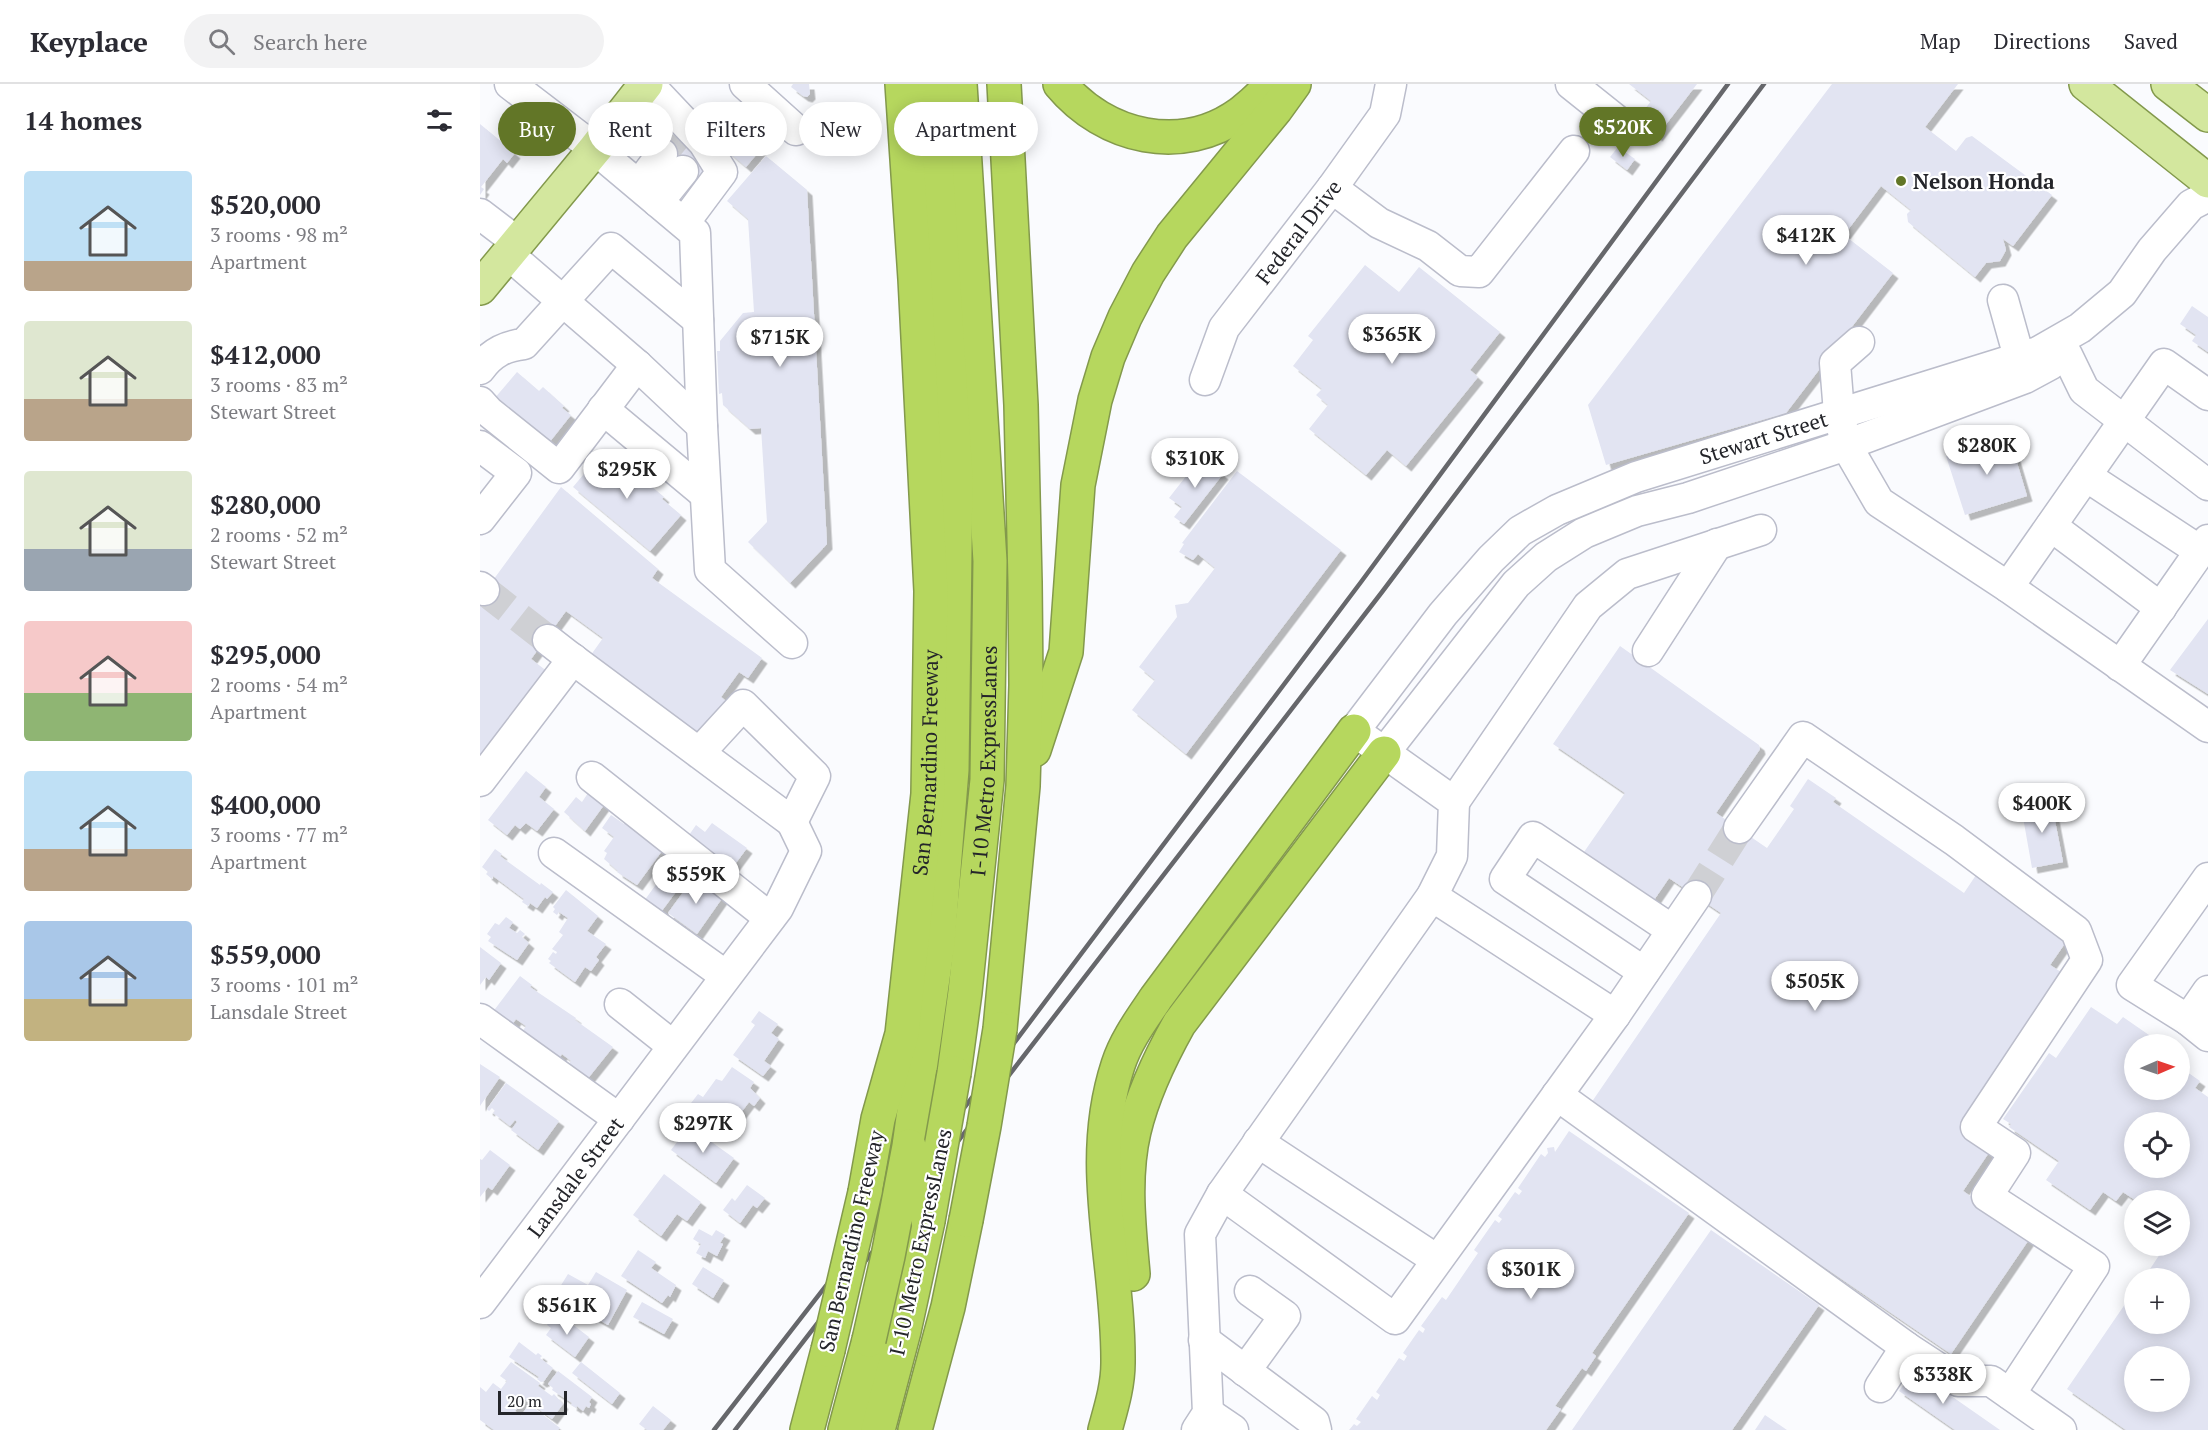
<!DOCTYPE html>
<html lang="en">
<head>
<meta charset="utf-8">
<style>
  body { margin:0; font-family:"PT Serif",serif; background:#f2f2f3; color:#2b2b33; height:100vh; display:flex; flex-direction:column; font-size:22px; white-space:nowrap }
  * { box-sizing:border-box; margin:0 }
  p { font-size:20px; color:#7c7c81 }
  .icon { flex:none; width:33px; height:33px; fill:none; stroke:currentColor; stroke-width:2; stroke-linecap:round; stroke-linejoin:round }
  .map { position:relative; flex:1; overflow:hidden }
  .drawer { display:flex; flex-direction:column; background:#fff; width:480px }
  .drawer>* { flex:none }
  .guide { position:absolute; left:18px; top:18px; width:570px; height:54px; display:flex; gap:12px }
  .needle { width:39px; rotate:88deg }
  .controls { position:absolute; left:1644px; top:950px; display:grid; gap:12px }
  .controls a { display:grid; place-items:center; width:66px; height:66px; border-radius:50%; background:#fff; box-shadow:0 3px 15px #0003; font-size:30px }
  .scale { position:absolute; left:18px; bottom:15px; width:69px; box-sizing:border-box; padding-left:6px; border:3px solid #24252a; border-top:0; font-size:16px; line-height:21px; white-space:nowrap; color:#24252a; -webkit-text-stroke:4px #fff; paint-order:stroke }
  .price { position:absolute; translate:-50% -51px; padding:0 14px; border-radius:21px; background:#fff; color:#222; font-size:20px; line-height:39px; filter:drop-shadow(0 2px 3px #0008) }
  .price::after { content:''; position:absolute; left:50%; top:36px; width:18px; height:14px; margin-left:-9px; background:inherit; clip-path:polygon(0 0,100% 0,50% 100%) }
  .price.selected { background:#627627; color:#fff }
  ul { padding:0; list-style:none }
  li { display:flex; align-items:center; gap:18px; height:150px; padding:0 24px }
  li span { display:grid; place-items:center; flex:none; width:168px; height:120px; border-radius:6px; color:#555 }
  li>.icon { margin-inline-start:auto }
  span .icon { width:72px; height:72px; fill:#fffc; stroke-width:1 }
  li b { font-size:26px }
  h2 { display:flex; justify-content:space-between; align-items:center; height:72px; padding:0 24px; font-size:26px }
  .tag { padding:0 21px; border-radius:27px; background:#fff; box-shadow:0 3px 15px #0003; font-size:21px; line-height:54px }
  .tag.selected { background:#627627; color:#fff }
  header { display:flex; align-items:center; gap:36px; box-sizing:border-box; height:84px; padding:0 30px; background:#fff; border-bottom:2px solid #e1e1e2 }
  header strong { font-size:28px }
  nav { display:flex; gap:33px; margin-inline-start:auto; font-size:21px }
  .search { width:420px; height:54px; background:#f2f2f3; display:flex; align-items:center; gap:15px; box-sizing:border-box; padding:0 21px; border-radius:33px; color:#7c7c81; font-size:22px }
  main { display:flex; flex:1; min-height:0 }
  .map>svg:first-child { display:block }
  .building { fill:#e2e4f2; fill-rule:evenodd; filter:url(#shadow) }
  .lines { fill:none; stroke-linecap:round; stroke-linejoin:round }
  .minor-tunnel { stroke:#cfd0d4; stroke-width:30; stroke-dasharray:30 15; stroke-linecap:butt }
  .minor-casing { stroke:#bbbdcb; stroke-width:33 }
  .major-casing { stroke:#83994c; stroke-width:36 }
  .highway-casing { stroke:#83994c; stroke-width:36 }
  .minor { stroke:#fff; stroke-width:30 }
  .major { stroke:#d3e79e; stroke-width:33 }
  .highway { stroke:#b6d75e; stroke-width:33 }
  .rail { stroke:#66676b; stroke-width:4.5 }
  .highway-bridge-casing { stroke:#83994c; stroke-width:36; stroke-linecap:butt }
  .highway-bridge { stroke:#b6d75e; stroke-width:33 }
  .poi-dot { fill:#627627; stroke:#fff; stroke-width:2 }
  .labels { text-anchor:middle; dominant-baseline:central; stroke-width:4.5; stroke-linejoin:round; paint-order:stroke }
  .poi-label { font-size:21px; font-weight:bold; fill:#24252a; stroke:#fff; text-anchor:start }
  .street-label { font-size:21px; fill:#24252a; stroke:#fff }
</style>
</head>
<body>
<header>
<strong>Keyplace</strong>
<div class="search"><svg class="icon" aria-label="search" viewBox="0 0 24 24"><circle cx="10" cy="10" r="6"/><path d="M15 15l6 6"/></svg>Search here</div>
<nav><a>Map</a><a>Directions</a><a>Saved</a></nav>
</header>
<main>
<section class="drawer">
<h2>14 homes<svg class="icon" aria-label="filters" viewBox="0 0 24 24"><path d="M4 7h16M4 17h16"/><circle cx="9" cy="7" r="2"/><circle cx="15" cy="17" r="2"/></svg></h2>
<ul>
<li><span style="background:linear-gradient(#bfe0f5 75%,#b9a48a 0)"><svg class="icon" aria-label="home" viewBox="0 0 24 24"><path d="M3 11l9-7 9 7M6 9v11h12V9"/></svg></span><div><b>$520,000</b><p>3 rooms · 98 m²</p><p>Apartment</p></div></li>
<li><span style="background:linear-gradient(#dfe7d0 65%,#b9a48a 0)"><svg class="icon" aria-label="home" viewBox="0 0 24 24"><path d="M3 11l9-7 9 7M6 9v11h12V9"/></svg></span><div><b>$412,000</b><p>3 rooms · 83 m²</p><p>Stewart Street</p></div></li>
<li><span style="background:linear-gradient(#dfe7d0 65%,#9aa5b1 0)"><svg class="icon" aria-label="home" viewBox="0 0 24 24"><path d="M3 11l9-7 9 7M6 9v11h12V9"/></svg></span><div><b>$280,000</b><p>2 rooms · 52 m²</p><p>Stewart Street</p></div></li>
<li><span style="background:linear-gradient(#f6c9c9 60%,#8fb573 0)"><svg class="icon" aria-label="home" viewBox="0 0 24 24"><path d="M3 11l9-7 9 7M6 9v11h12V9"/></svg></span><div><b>$295,000</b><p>2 rooms · 54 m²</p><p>Apartment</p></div></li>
<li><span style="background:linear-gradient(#bfe0f5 65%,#b9a48a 0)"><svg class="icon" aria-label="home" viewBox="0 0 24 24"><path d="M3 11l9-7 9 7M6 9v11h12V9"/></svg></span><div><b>$400,000</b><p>3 rooms · 77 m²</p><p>Apartment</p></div></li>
<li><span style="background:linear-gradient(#a9c7e8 65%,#c2b280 0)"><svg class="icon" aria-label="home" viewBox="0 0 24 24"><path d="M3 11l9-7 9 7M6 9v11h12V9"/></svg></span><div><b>$559,000</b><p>3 rooms · 101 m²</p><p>Lansdale Street</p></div></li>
</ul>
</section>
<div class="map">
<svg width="1728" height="1346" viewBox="0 0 1728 1346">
  <defs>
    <filter id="shadow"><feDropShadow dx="5.5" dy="5.5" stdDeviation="0" flood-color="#0004"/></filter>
  </defs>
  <rect width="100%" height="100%" fill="#fafbfe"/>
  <path class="building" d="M313,0H329L330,10L327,13L323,12L311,3Z
    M1149,0H1217L1177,52L1157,36L1171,17Z
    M1352,0H1478L1445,43L1476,67L1486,54L1492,52L1572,111L1533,162L1523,155L1526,166L1520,177L1506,179L1495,193L1428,138L1427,130L1431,126L1401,102L1364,151L1413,189L1306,329L1126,381L1108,321Z
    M249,39L281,65L266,83L245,65L250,59L240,50Z
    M0,40L35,69L27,79L23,75L1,103L4,105L0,111Z
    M188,50L197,58L201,54L214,65L211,69L238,91L227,104L178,63Z
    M1138,63L1155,75L1147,86L1130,73Z
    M286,72L327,106L347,460L310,499L268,458L287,438L281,344L270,345L243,321L242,309L239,310L237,267H240V257L263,229L274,228L268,135L247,117Z
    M885,181L919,208L939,183L1020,248L990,286L998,293L926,382L907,366L886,391L829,345L848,321L836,311L842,305L813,282L833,256L828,252Z
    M1712,222L1728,233V268L1712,257L1716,251L1700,240Z
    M37,288L59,307L63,303L84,322L82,324L91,331L68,360L14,315Z
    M1529,352L1547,412L1485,431L1466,372Z
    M124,366L164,399L165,397L184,413L182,415L201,431L170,467L93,403Z
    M721,373L743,390L704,440L694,433L702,423L689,414Z
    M757,387L861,466L706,670L652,626L675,596L659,583L697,533L695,521L708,519L735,484L718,470L713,476L699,468L704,460L702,459Z
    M81,403L178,485L172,494L282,574L268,594L259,588L241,613L247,618L219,656L108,575L123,554L86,527L51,575L68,588L0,677V514Z
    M1728,535V610L1690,586Z
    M1140,562L1279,661L1280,665L1236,729L1287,764L1314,725L1310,722L1328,695L1356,714L1353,718L1484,809L1496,791L1588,855L1570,881L1581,888L1558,921L1566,927L1482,1047L1510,1067L1483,1107L1550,1154L1471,1270L1109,1022L1241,829L1189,794L1174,816L1104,768L1145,709L1073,660Z
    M46,687L66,703L59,713L74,725L57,747L46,739L40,745L35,741L27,751L8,736Z
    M108,709L124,721L105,747L84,728L96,713L102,718Z
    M1571,716L1583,778L1552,784L1541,722Z
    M131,731L144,740L146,737L182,767L157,801L137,788L138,787L124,775L127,769L124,767L134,753L122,744Z
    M232,739L267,764L250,787L207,754L216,741L225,748Z
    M15,765L22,770L20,772L60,801L61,799L73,808L67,815L65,813L57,824L50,819L48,822L42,818L44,815L13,792L12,795L6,790L8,788L2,783Z
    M193,777L210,789L175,836L159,824Z
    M215,792L243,813L217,850L188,829Z
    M86,806L118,832L107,847L126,860L116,873L119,876L111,887L105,883L95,898L69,879L71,877L68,875L73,868L76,870L77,868L72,865L83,851L79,848L88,834L79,828L77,831L73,828L75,825L73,823Z
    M26,833L33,838L29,844L37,849L40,846L45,850L42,853L49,859L37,876L8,857L11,853L7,850L15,839L19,841Z
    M0,863L21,879L9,896L6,893L0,901Z
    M40,892L52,901L50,903L96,934L95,936L133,963L105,998L86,984L91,977L82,970L77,977L40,951L46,942L36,935L31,942L12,929Z
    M1611,923L1637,940L1643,933L1682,960H1654V1005H1700V983L1720,997L1715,1004L1728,1013V1346H1646L1587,1305L1654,1207V1239H1700V1194H1664L1686,1161H1700V1116H1655L1643,1108L1636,1117L1623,1108L1610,1126L1566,1096L1579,1077L1529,1043L1531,1040L1523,1035L1569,969L1576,974ZM1654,1038H1700V1083H1654ZM1654,1272H1700V1317H1654Z
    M279,927L298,940L291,949L299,955L284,977L291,982L283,992L253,971L275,941L271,938Z
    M0,980L20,993L0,1022Z
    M252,983L274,998L270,1004L280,1014L274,1022L269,1018L251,1042L233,1028L227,1036L208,1023L218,1010L223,1013L236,995L242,997Z
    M26,999L79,1037L58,1066L31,1046L37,1038L35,1036L30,1042L13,1029L15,1027L12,1024L9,1027L7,1025Z
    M209,1042L254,1074L236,1099L191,1066Z
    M1089,1047L1209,1129L1112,1269L1116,1272L1106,1287L1102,1284L1075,1322L1081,1325L1066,1346H869L874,1340L877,1342L881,1338L876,1335L892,1312L897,1316L900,1311L896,1308L919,1274L924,1277L927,1272L923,1269L939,1246L943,1249L945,1245L941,1242L962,1213L966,1216L998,1169L994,1166L1015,1136L1019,1139L1022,1135L1018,1132L1035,1108L1039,1111L1042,1107L1038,1104L1061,1070L1065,1073L1068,1069L1067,1064L1074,1063L1075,1068Z
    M10,1066L30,1081L12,1106L8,1103L0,1113V1075L2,1076Z
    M184,1090L221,1118L207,1137L197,1130L181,1152L153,1131Z
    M267,1101L285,1114L277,1124L273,1121L260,1139L243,1126L252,1114L255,1117Z
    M219,1145L232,1152L236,1146L245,1151L240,1159L243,1160L237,1172L228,1167L225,1174L216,1169L221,1160L213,1155Z
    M1231,1146L1339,1221L1252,1346H1092Z
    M158,1166L176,1178L171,1184L196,1201L190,1213L188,1211L182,1219L141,1192Z
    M223,1183L244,1196L233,1214L212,1200Z
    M116,1188L147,1206L128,1241L75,1211L88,1190L108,1201Z
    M162,1218L193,1235L184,1250L153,1233Z
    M80,1231L109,1253L95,1273L66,1251L71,1244L67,1241L71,1235L75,1238Z
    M39,1258L56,1271L58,1269L62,1272L60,1274L73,1284L64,1297L61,1298L57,1295L59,1293L29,1273Z
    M31,1278L60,1299L58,1302L72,1312L74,1310L83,1320L72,1335L45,1315L35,1327L41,1332L49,1320L80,1344L78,1346H14L0,1336V1303L6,1308L13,1299L21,1305L27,1297L20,1292Z
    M101,1278L140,1309L132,1320L92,1289Z
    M1434,1286L1520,1346H1475L1419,1307Z
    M78,1287L112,1313L109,1318L111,1320L109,1324L106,1322L103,1327L97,1322L96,1324L91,1321L92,1319L72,1306L73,1304L68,1300Z
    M173,1322L191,1336L183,1346H167L159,1340Z
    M1285,1331L1307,1346H1275Z"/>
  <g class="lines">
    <path class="minor-tunnel" d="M182,70L196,53
      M4,506L68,556
      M1216,812L1259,744"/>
    <g class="minor-casing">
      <g id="minor">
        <path d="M30,0L115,65L215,149L222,342L230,486L312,559"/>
        <path d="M168,0L224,59L242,88L204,139"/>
        <path d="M265,0L316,46"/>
        <path d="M1091,0L1146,44"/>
        <path d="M159,101L182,70"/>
        <path d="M852,104L899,139L948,162L980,187L999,188L1094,67"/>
        <path d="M178,118L203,87"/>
        <path d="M0,130L37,158"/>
        <path d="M28,170L157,281L222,342"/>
        <path d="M1523,216L1544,291"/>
        <path d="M1379,258L1355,279L1359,329L1366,361L1399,418L1528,503L1684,280L1728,311"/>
        <path d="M1587,271L1604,306L1728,401"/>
        <path d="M0,285C11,269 25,262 44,260L131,164L218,236"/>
        <path id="s1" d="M725,296L744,244L852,104L905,30L911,0"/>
        <path d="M0,318L9,328L79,384L157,281"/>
        <path d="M123,325L225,410"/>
        <path d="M0,362L36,389L0,435"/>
        <path d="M1606,392L1720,467"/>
        <path d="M1571,442L1681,524"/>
        <path d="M0,503L4,506"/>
        <path d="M1528,503L1728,643"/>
        <path d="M68,556L86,570L312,738L335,692L263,621L219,669"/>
        <path d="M1168,567L1237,460"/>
        <path d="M1640,582L1728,456"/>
        <path d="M904,669L1036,500L1066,473L1104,449L1157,427L1208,414L1366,361L1545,294L1571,280"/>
        <path d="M112,693L290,834"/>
        <path d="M0,697L93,575"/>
        <path d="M974,718L1108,522L1147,490L1281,446"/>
        <path d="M1259,744L1323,653L1474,756L1596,847L1607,876L1496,1043L1535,1069L1507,1112L1614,1182L1530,1310"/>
        <path d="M74,769L246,892"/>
        <path d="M952,812L1135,931"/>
        <path d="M1164,888L1025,795L1053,753L1192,846"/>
        <path d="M1728,907L1708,936L1728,952"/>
        <path d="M140,920L193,962"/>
        <path d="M0,935L139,1035"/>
        <path d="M1708,936L1652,901L1728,794"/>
        <path d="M1077,1011L1426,1263"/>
        <path d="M778,1058L957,1176"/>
        <path d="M742,1110L915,1235L1135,931L1216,812"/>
        <path id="s2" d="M0,1219L298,824L326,767L312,738"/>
        <path d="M724,1256L834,1338L836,1346"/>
        <path d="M765,1287L805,1232L770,1207"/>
        <path d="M1400,1303L1426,1263L1478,1297H1511L1581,1346"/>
        <path d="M728,1329L753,1346"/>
        <path id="s3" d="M717,1346L728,1329L720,1150L742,1110L952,812L972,772L974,718L874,647L963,530L1011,475L1040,447L1077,426L1156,393L1558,268L1600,244L1642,209L1672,166L1711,121L1728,112"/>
      </g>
    </g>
    <g class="major-casing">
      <path id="major" d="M1606,0L1728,97
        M1688,0L1728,31
        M0,204L115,65L166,0"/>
    </g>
    <g class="highway-casing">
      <g id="highway">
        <path d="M580,0C625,54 702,72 761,29C772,20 783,12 790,0"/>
        <path d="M554,666L586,568L598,401L615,316L628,273L645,233L668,189L692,152L796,25L814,0"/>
        <path d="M520,945L543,702L546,601L545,498L541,321L524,0"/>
        <path id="s4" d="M474,989L485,908L507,696L510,477L480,0"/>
        <path d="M429,1062L458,859L472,686L476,392L451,0"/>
        <path id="s5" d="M385,1108L398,1035L422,950L448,710L451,507L435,195L422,0"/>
        <path d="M653,1190C649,1144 643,1093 654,1047C663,1009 680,974 699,940L904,669"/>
        <path d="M327,1346L348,1266"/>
        <path d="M365,1346L389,1256"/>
        <path d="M398,1346L424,1247L448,1137"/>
        <path d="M435,1346L468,1223L486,1136"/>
        <path d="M625,1346C631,1324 638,1302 638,1279C639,1177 605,1082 638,981C646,956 662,935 676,914L874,647"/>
      </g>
    </g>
    <use href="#minor" class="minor"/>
    <use href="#major" class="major"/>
    <use href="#highway" class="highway"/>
    <path class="rail" d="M234,1346L522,975L881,498L1248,0
      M255,1346L902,508L1284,0"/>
    <g class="highway-bridge-casing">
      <path id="highway-bridge" d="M486,1136L504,1042L520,945
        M448,1137L474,989
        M389,1256L408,1172L429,1062
        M348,1266L385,1108"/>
    </g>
    <use href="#highway-bridge" class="highway-bridge"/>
  </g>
  <circle class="poi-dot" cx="1421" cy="97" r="6"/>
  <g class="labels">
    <g class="poi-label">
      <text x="1433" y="97">Nelson Honda</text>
    </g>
    <g class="street-label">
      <text stroke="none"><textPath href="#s1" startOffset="177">Federal Drive</textPath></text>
      <text stroke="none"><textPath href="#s3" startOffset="1353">Stewart Street</textPath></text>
      <text stroke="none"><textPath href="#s4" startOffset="314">I-10 Metro ExpressLanes</textPath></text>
      <text stroke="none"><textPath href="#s5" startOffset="435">San Bernardino Freeway</textPath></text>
      <text stroke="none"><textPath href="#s2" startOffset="158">Lansdale Street</textPath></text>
      <text transform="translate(371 1157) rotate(-77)">San Bernardino Freeway</text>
      <text transform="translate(440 1158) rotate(-78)">I-10 Metro ExpressLanes</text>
    </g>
  </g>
</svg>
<div class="controls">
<a><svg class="needle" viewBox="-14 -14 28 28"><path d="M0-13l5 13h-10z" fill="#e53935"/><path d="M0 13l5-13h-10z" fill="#7c7c81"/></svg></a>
<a><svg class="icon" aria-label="locate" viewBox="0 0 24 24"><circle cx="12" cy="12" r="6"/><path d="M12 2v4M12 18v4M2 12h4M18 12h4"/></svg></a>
<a><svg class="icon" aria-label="layers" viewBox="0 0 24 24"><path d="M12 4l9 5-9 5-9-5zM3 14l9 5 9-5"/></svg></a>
<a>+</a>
<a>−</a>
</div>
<div class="scale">20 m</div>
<b class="price selected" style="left:1143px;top:74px">$520K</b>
<b class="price" style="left:1326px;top:182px">$412K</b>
<b class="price" style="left:912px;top:281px">$365K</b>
<b class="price" style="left:300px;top:284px">$715K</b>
<b class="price" style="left:1507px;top:392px">$280K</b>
<b class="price" style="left:715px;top:405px">$310K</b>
<b class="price" style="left:147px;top:416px">$295K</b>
<b class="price" style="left:1562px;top:750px">$400K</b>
<b class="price" style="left:216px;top:821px">$559K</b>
<b class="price" style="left:1335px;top:928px">$505K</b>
<b class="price" style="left:223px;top:1070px">$297K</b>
<b class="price" style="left:1051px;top:1216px">$301K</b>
<b class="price" style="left:87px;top:1252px">$561K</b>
<b class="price" style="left:1463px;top:1321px">$338K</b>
<div class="guide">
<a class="tag selected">Buy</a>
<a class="tag">Rent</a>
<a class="tag">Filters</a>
<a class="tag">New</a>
<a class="tag">Apartment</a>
</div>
</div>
</main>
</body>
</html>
